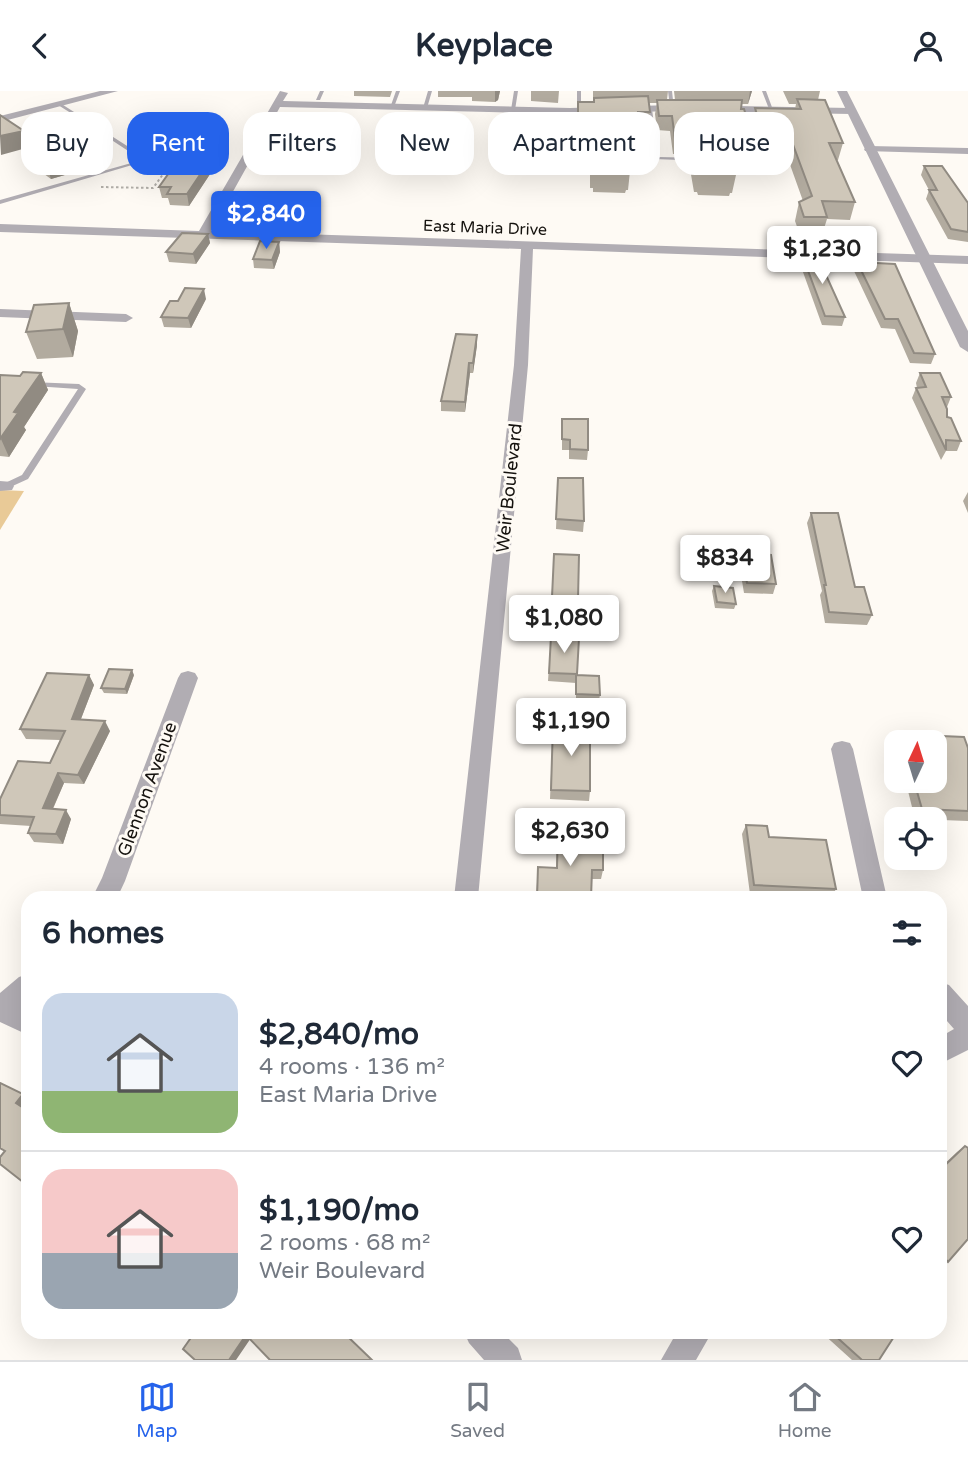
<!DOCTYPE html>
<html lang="en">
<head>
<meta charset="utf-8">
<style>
  body { margin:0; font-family:"Varela Round",sans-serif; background:#f6f6f7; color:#1f2937; height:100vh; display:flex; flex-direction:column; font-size:26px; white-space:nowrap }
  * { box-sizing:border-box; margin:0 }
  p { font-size:23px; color:#747a83 }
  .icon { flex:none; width:38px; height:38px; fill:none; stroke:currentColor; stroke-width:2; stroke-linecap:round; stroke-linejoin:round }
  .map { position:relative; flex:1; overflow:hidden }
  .side { position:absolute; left:21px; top:800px; width:926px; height:448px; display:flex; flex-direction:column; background:#fff; border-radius:21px; box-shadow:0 7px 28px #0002 }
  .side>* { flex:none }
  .guide { position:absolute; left:21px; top:21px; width:928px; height:63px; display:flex; gap:14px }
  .needle { width:46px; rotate:4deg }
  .controls { position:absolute; left:884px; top:639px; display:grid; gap:14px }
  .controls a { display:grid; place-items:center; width:63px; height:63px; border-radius:14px; background:#fff; box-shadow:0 7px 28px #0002; font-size:35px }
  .price { position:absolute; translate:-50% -60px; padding:0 16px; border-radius:7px; background:#fff; color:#222; font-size:23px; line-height:46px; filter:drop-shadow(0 2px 4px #0008) }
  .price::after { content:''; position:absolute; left:50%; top:42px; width:21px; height:16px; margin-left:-10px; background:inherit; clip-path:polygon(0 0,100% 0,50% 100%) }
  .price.current { background:#2563eb; color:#fff }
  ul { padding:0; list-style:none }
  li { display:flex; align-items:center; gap:21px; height:175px; padding:0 21px }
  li+li { border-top:2px solid #e0e1e3 }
  li span { display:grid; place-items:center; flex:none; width:196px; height:140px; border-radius:21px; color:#555 }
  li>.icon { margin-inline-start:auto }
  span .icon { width:84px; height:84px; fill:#fffc; stroke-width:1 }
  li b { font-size:30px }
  h2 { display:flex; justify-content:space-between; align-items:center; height:84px; padding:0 21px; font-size:30px }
  .tag { padding:0 24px; border-radius:21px; background:#fff; box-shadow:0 7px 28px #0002; font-size:24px; line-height:63px }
  .tag.current { background:#2563eb; color:#fff }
  header { display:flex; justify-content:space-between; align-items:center; height:91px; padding:0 21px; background:#fff; font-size:32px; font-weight:700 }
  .tab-bar { display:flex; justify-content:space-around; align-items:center; height:98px; border-top:2px solid #e0e1e3; background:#fff; font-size:19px; color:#747a83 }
  .tab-bar a { display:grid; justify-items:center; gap:4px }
  .tab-bar .current { color:#2563eb }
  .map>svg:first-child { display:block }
  .green { fill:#e9ca97 }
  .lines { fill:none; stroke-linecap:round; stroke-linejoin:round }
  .path { stroke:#b2afa9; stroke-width:2; stroke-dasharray:2.5 2.5; stroke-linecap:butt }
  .service { fill:#b1adb3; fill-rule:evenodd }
  .minor { fill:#b1adb3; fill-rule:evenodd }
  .tertiary { fill:#b1adb3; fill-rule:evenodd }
  .wall { fill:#b2ab9f }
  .shaded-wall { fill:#918b82 }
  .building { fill:#cfc7b9; stroke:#918b82; stroke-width:2 }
  .labels { text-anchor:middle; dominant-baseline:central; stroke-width:6; stroke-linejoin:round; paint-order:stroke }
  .far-street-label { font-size:16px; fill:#15120e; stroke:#fefaf4 }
  .street-label { font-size:18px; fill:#15120e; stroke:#fefaf4 }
</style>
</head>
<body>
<header><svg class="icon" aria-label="back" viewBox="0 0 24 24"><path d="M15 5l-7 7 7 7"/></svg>Keyplace<svg class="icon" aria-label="person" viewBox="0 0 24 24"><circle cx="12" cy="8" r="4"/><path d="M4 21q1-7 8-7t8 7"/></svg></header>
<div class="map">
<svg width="968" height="1269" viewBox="0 0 968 1269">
  <rect width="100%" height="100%" fill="#fefaf4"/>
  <path class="green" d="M0,399L24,400L0,439Z"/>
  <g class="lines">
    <path class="path" d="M180,50L195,46
      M101,96L153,97L185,53L174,46"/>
    <path class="service" d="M320,0H324L320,9H316Z
      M396,0H400L394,16L390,17Z
      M428,0H432L427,17L425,18L423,17Z
      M514,0H518L515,19L513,20L511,19Z
      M577,0H581V20L579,21L577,20Z
      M668,0H672L674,18L670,17Z
      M762,0H766L773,19L769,18Z
      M60,12L149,69L0,113V109L142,69L78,27L47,33V31L74,24L58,14Z
      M648,17L652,18L658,66L703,67L705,70L654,68Z
      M31,291L79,293L86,298L28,388L6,398L3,397V393L22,384L78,298L34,295L30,293Z"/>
    <path class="minor" d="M280,0L288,2L283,10L570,17L672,14L851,17L856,20L851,23L672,20L570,23L280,16L211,140L968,165V173L533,158L528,274L478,807H454L514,274L521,158L0,141V133L199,140Z
      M869,55L968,57V63L865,60L864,58Z
      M0,218L126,223L133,227L126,231L0,226Z
      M0,390L12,391L14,395L12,399L0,400Z
      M188,580L195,582L198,587L125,790L117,807H92L102,787L178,587L181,582Z
      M842,650L850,652L853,658L887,807H863L831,658L834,652Z
      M28,883V912L23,916L28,918V944L0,931V902L19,886Z
      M940,891L949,894L968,915V959L940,973V946L954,938L940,922Z
      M464,1241H502L518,1257L522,1269H484L469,1252Z
      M677,1241H712L696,1269H661Z"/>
    <path class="tertiary" d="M100,0H118L0,31V25Z
      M837,0H847L968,240V261L960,256Z"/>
  </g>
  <path class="wall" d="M354,0H392L390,6L354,5Z
    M438,0H500L498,9L495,11L472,10V6H438Z
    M531,0H559L558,12L531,10Z
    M593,0H668L667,9H675L674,0H752L748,13H741V18L754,50L753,52H757L752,33L755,17L795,18L796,13H789L783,0H820L818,9L843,52L838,69H837L855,111L850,129L827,128L822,144H800L795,130L799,111L803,110L788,68L762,67L758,54L754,74L749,75L748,84H736L732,102H730L729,105L698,104L697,101H694L689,72L690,63H673L670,40L657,39L655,23L657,12H649L650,21L648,39H640L638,63H629L630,80L628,99H626L625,102L593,101V97H590V62H576L578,11H593Z
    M214,63L216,74L189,115L170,114L168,107H162L159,96Z
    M30,66L80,70L82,79L51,88L33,75Z
    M924,75L968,112V151L948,148L926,108L929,99L921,84Z
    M208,143L210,152L196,173L169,171L166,161Z
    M279,151L280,161L274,178L254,177L253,168Z
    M801,161L845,226L842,235L822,234L799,170Z
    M857,171L935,263L931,273L910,272L895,238L881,237L854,180Z
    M206,208L191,237L164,236L161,226Z
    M69,212L78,240L73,266L37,268L26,241Z
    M477,254L473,282H470L465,321L441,320V310Z
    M41,282L48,299L24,336L26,339L9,366L0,365V284L20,285Z
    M920,282L951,306L947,316V326L961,350L957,360H946L941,369L912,307L916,297H917L916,292Z
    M562,328L588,359L587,369L569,368V359H562Z
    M558,387L584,430L583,441L556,438Z
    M968,401V422L963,410Z
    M811,422L872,524L867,534L825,532L820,504L822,500L807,432Z
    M742,461L776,493L773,503L744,502L739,472Z
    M554,463L578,508L577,518L551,517Z
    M714,495L736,513L734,518L715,517L712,500Z
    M551,545L577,584L600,604L599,609L576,608V590V592L548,590Z
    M89,584L94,594L81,628L110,640L84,693L64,692L53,718L71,728L63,753L34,751L28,742L31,735L0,733V708L50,672L60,649L26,648L20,638Z
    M134,584L127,603L104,602L101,597Z
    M553,633L590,700L589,710L550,708Z
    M919,644L968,657V730L915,728L907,696L911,690H934V651H914Z
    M746,734L769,746L836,798L831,807L750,803L742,743Z
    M558,737L589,759L603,779L601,788H592L591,807H536L538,776L556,777Z
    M965,1055L948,1171L940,1175V1077L957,1061Z
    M821,1241H897L879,1269H852Z"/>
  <path class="shaded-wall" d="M495,0H500L498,9L495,11Z
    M750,0H752L748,13Z
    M24,40L30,56L1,64L0,45Z
    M758,52L754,74L749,75L752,62L750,54Z
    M214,63L216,74L189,115L187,103Z
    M80,70L82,79L51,88L48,79Z
    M208,143L210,152L196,173L193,163Z
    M279,151L280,161L274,178L272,169Z
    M204,198L206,208L191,237L188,227Z
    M69,212L78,240L73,266L63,238Z
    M477,244V254L473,282V272Z
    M469,272L470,282L465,321V311Z
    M41,282L48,299L24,336L26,339L9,366L1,348L14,321Z
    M132,579L134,584L127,603L125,598Z
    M89,584L94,594L77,638L72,628Z
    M105,630L110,640L84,693L78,684Z
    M58,682L64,692L49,726L43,717Z
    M66,719L71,728L63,753L56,743Z
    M23,1003L28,1007V1014L24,1019L16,1012Z
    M246,1244L251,1247L236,1269H229Z"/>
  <path class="building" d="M648,5L650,21H638L640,45L627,44L630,80H627V83L595,82V78H591V43H578V11H594V7Z
    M797,8L825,9L843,52H829L855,111L822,110L827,126H804L799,111L812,105L792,51L765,50L755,17L801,18Z
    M657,9H742L741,18H744L754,50L675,48L672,25H659Z
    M0,24L24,40L0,45Z
    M692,50L758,52L750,54L752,62L732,61L737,79H732L733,83L702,82L701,78H698Z
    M60,58L80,70L48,79L30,66Z
    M183,62L214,63L187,103H167L171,96H159Z
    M924,75H942L968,112V141L951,138L929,99H937Z
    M182,142L208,143L193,163L166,161Z
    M260,150L279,151L272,169L253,168Z
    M801,161L816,162L845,226L825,225Z
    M857,171L895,173L935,263L914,262L898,228H885Z
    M185,197L204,198L188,227L161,226L170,210H178Z
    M69,212L63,238L26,241L34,214Z
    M456,243L477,244L473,272H469L465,311L441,310Z
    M23,281L41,282L14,321L18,322L0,348V284L20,285Z
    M920,282H940L951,306H942L947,318V326L951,327L961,350L946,349V359L916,297L926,296Z
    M562,328H588V359L570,358V349L562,348Z
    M558,387H583L584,430L556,428Z
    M811,422H838L855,496H864L872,524L829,521L824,494H826Z
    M742,461L771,464L776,493L747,492Z
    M554,463L579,464L578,508L552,506Z
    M714,495L733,497L736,513L717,511Z
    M551,545L579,547L577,583L549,582Z
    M109,578L132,579L125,598L101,597Z
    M47,582L89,584L72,628L105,630L78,684L58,682L43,717L66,719L56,743L28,742L34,726L0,724V708L18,670L50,672L65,640L20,638Z
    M576,584L599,585L600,604L576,603Z
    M553,633L590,635V700L551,699Z
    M919,644L964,646L968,657V720L922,718L914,690H934V651H921Z
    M746,734L767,735L769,746L826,749L836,798L754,794Z
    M558,737L587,739L589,759H603V779H592L591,807H537L538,776L557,777Z
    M0,992L23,1003L16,1012L28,1020V1095L0,1073V1066L5,1060L0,1057Z
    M965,1055L968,1057V1148L948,1171L940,1162V1079Z
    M195,1241H343L372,1269H270L246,1244L229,1269H195L183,1258Z
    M831,1241H897L879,1269H862Z"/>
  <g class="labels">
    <g class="far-street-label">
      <text transform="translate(485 137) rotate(2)">East Maria Drive</text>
    </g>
    <g class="street-label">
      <text transform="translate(509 397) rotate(-84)">Weir Boulevard</text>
      <text transform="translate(147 698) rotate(-70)">Glennon Avenue</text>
    </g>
  </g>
</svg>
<div class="controls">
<a><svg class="needle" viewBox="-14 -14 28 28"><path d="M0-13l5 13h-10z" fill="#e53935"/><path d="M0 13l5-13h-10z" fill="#747a83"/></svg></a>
<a><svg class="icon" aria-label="locate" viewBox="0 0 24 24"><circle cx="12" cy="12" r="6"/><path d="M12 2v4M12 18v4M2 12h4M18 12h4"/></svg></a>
</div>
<b class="price current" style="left:266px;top:160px">$2,840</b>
<b class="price" style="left:822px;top:195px">$1,230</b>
<b class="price" style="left:725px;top:504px">$834</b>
<b class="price" style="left:564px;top:564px">$1,080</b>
<b class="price" style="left:571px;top:667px">$1,190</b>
<b class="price" style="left:570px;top:777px">$2,630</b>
<div class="guide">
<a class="tag">Buy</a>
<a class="tag current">Rent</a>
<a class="tag">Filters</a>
<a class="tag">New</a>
<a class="tag">Apartment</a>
<a class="tag">House</a>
</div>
<section class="side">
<h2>6 homes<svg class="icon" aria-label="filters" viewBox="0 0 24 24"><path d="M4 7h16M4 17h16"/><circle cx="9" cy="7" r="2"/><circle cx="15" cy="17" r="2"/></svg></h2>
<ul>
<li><span style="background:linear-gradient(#c9d6e8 70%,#8fb573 0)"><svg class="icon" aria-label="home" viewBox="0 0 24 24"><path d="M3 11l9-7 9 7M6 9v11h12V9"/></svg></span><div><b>$2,840/mo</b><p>4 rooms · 136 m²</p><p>East Maria Drive</p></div><svg class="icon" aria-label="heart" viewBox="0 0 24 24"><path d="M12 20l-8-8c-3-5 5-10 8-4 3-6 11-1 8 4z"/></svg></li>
<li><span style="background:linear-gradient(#f6c9c9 60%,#9aa5b1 0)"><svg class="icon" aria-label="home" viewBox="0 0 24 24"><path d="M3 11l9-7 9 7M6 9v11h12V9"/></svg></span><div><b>$1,190/mo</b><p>2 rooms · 68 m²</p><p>Weir Boulevard</p></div><svg class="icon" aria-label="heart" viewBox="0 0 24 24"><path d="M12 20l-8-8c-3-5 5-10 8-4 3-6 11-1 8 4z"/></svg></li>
</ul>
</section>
</div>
<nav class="tab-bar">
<a class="current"><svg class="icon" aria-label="map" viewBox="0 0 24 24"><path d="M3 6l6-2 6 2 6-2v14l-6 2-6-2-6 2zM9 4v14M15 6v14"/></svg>Map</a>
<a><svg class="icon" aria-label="saved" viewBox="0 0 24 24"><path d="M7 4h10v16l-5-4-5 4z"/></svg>Saved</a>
<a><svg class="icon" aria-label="home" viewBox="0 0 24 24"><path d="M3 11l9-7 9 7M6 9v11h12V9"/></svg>Home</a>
</nav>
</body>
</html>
